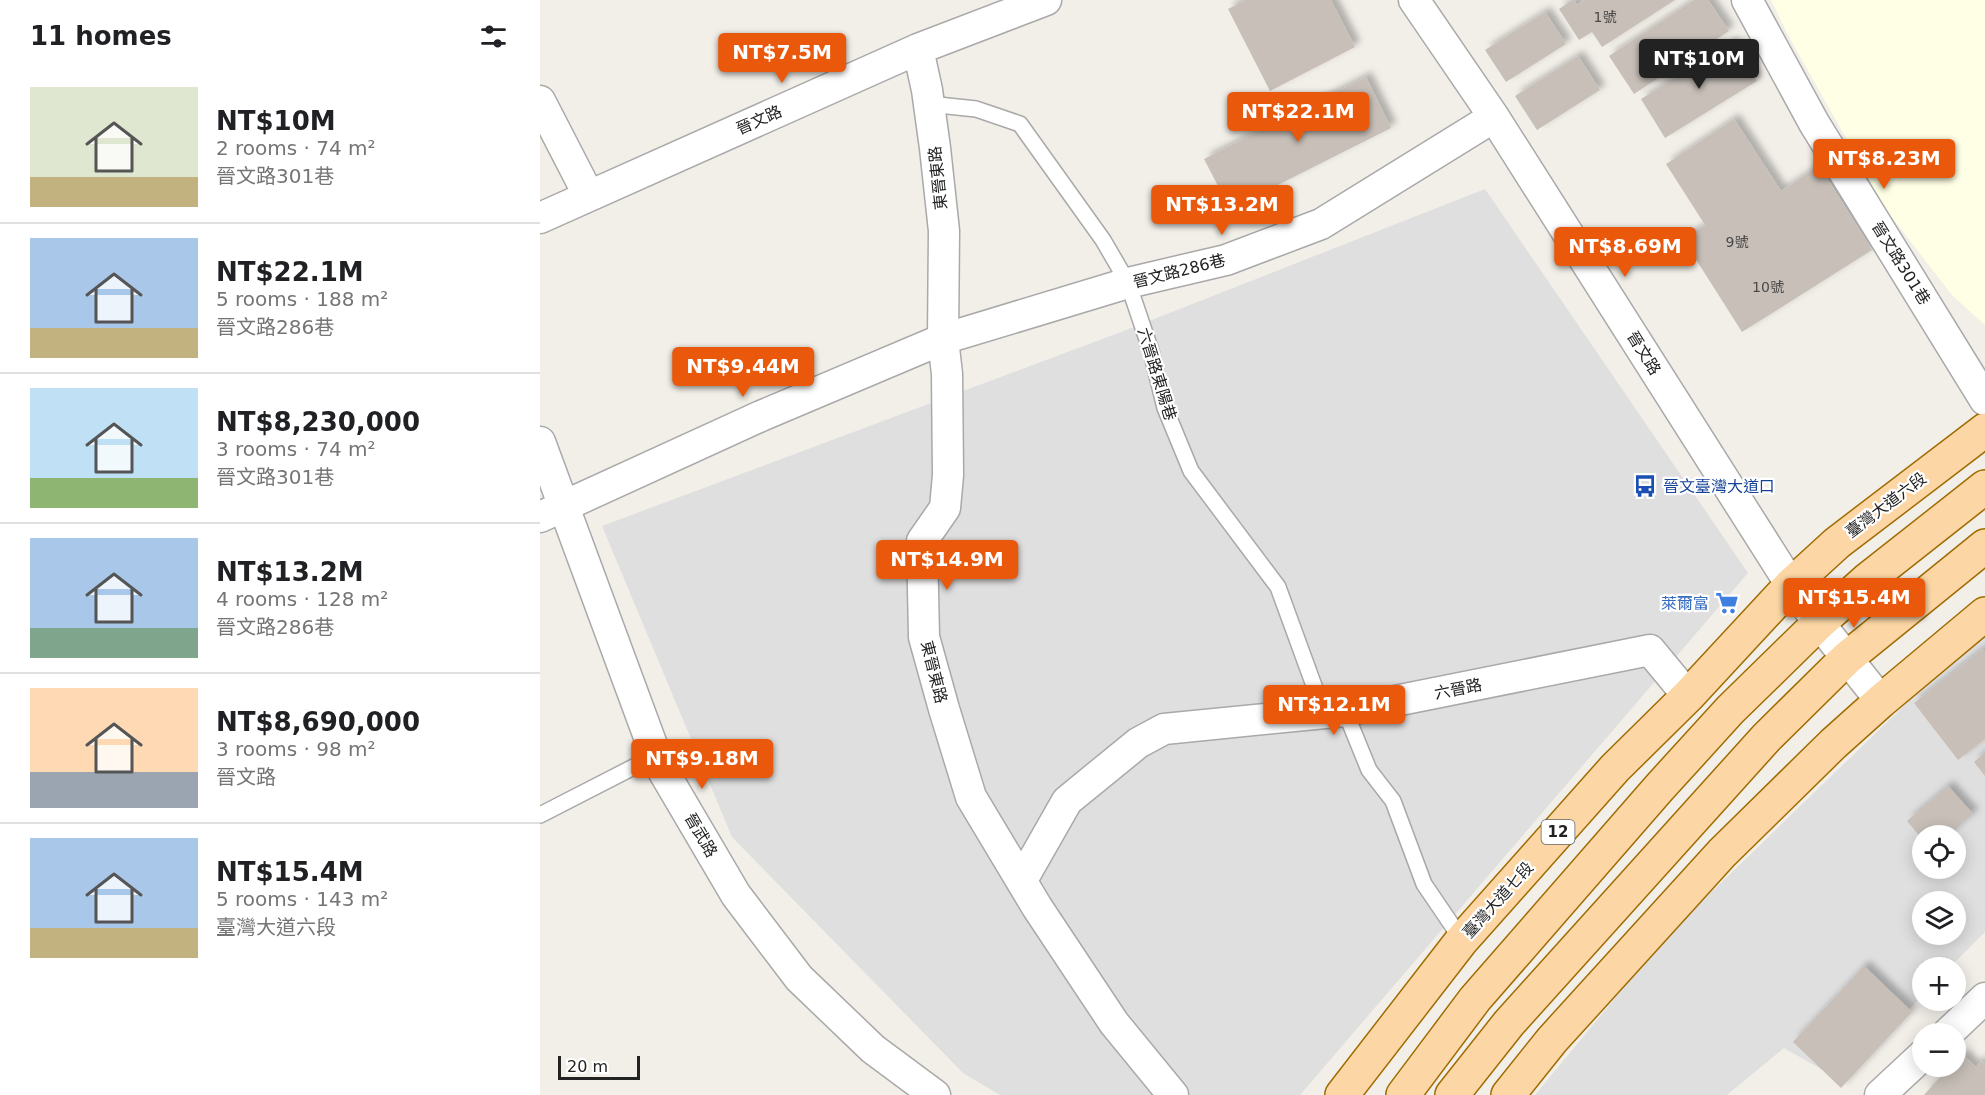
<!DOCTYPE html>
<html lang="en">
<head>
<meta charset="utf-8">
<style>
  body { margin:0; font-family:"DejaVu Sans","Noto Sans TC",sans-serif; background:#f6f6f6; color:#202124; height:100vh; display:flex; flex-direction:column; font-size:22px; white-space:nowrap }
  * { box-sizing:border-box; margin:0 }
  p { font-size:20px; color:#757577 }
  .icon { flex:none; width:33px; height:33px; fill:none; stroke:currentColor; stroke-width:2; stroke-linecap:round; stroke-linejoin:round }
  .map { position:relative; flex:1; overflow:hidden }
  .side { display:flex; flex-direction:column; background:#fff; width:540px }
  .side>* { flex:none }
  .buttons { position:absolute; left:1372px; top:825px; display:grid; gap:12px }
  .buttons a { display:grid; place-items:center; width:54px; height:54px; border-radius:50%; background:#fff; box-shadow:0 3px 15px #0003; font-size:30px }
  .scale { position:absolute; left:18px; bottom:15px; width:82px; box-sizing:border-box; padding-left:6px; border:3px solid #222; border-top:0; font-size:16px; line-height:21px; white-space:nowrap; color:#222; -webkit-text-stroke:4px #fff; paint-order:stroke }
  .price { position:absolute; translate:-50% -51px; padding:0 14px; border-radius:6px; background:#ea580c; color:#fff; font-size:20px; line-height:39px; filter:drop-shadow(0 2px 3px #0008) }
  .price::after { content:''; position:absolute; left:50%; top:36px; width:18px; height:14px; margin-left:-9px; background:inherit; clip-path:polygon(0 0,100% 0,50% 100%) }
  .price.on { background:#222; color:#fff }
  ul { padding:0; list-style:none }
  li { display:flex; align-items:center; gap:18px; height:150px; padding:0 30px }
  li+li { border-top:2px solid #e0e0e0 }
  li span { display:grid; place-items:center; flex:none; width:168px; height:120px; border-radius:0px; color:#555 }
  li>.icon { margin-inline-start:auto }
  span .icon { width:72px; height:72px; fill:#fffc; stroke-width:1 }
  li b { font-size:26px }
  h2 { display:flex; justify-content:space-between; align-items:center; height:72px; padding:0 30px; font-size:26px }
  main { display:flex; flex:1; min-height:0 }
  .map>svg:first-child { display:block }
  .residential { fill:#e0dfdf; fill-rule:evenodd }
  .education { fill:#ffffe5 }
  .building { fill:#c7bfb8; filter:url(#shadow) }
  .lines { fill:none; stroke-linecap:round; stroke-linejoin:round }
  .service-casing { stroke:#a9a9a9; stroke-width:18 }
  .minor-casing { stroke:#a9a9a9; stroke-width:33 }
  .primary-casing { stroke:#a06b00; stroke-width:36 }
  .service { stroke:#fff; stroke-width:15 }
  .minor { stroke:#fff; stroke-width:30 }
  .primary { stroke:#fcd6a4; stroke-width:33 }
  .labels { text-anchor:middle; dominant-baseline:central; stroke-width:4.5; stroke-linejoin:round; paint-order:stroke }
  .number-label { font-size:14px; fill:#4b4948 }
  .shield { fill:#fff; stroke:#646464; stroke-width:1.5 }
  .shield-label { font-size:15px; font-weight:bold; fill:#222 }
  .street-label { font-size:16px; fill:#222; stroke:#fff }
  .transit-label { font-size:16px; fill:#164399; stroke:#fff; text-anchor:start }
  .shop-label { font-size:16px; fill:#366cbe; stroke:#fff; text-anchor:end }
</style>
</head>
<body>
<main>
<section class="side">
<h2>11 homes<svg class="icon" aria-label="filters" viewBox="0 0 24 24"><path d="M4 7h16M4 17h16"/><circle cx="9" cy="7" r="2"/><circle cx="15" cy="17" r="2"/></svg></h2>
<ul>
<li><span style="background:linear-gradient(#dfe7d0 75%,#c2b280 0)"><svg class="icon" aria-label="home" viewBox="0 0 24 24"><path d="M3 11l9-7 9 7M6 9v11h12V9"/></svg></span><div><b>NT$10M</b><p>2 rooms · 74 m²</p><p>晉文路301巷</p></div></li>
<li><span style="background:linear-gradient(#a9c7e8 75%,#c2b280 0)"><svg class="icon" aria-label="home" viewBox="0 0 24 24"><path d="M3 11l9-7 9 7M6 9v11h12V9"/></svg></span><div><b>NT$22.1M</b><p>5 rooms · 188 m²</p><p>晉文路286巷</p></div></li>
<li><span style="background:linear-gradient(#bfe0f5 75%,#8fb573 0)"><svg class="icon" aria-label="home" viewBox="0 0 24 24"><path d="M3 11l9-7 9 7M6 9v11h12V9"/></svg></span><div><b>NT$8,230,000</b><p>3 rooms · 74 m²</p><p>晉文路301巷</p></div></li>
<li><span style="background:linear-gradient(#a9c7e8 75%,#7fa58c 0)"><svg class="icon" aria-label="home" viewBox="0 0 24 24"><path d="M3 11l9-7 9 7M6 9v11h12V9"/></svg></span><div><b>NT$13.2M</b><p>4 rooms · 128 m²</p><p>晉文路286巷</p></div></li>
<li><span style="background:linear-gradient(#ffd9b3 70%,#9aa5b1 0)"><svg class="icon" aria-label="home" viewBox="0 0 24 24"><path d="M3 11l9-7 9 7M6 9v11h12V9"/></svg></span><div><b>NT$8,690,000</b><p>3 rooms · 98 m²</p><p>晉文路</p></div></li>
<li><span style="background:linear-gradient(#a9c7e8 75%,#c2b280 0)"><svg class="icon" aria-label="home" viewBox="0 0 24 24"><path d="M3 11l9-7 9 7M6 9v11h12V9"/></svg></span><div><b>NT$15.4M</b><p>5 rooms · 143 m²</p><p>臺灣大道六段</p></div></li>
</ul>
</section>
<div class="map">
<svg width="1445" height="1095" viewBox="0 0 1445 1095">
  <defs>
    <filter id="shadow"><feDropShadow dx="5.5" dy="-5.5" stdDeviation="3" flood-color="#0004"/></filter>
  </defs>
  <rect width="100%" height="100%" fill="#f2efe9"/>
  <path class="residential" d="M945,189L1208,573L760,1095H460L423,1073L192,837L62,526L581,332Z
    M1445,633V932L1410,967L1383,968V995L1300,1080L1244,1048L1187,1095H995L1128,934L1371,699ZM1383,836H1416V868H1383ZM1383,902H1416V934H1383Z"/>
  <path class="education" d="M1231,0H1445V325L1412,295L1347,211L1248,35Z"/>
  <path class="building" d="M706,0H791L815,47L730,91L688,9Z
    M1032,0H1034L1037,5L1044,0H1135L1062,47L1052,32L1039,40L1019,9Z
    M1154,0H1168L1189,31L1094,94L1069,56Z
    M1005,12L1026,44L966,82L945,50Z
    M1192,42L1217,81L1125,138L1101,99Z
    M1038,56L1060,90L997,130L975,96Z
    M826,77L851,128L690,209L664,159Z
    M1194,119L1241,191L1279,166L1332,250L1202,332L1143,239L1165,225L1126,164Z
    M1443,649L1445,652V739L1418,760L1374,703Z
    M1445,752V776L1434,762Z
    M1408,786L1433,814L1408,836H1383V840L1367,821Z
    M1324,966L1372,1012L1301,1088L1253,1042Z
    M1422,1054L1436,1067L1441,1061L1445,1064V1095H1384L1410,1066H1416V1060Z"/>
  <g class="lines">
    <g class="service-casing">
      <path id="service" d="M389,104L436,109L480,124L563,240L588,283L611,351L625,408L651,471L738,587L784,713
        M805,711L829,770L853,801L884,884L922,940
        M0,815L117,755"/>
    </g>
    <g class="minor-casing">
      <path id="minor" d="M874,0L954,117L1251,585L1279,623L1341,701
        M1207,0L1274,123L1445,400
        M378,49L387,90L395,148L404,231L403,339L407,374L408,475L405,508L382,541L384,637L404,709L431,797L497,907L574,1023L633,1095
        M0,101L49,196
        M0,218L378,49L506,0
        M0,442L119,764L196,895L259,978L333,1049L395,1095
        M0,517L221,416L403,339L588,283L686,260L781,224L954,117
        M482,880L527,801L598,743L624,729L805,711L1110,650L1148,696
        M1407,1034L1445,998
        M1340,1095L1383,1055"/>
    </g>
    <g class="primary-casing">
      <path id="primary" d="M802,1095L922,940L1075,768L1148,696L1251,585L1297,543L1445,430
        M863,1095L935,999L1119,788L1190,710L1279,623L1327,580L1445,487
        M912,1095L969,1023L1226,738L1307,658L1445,546
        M968,1095L1012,1040L1182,853L1293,744L1341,701L1445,614"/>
    </g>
    <use href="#service" class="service"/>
    <use href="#minor" class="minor"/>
    <use href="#primary" class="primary"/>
  </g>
  <defs>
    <g id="bus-bare" transform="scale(1.8)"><path d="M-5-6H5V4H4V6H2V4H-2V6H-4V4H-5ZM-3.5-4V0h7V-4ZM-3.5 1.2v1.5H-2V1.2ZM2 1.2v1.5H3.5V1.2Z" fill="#1a4fb4" stroke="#fff" stroke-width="2.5" paint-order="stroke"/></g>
    <g id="supermarket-bare" transform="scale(1.8)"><path d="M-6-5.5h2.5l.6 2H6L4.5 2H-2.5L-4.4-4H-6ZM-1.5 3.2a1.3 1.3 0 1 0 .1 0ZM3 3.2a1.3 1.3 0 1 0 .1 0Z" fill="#3f7fe0" stroke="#fff" stroke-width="2.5" paint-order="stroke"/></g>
  </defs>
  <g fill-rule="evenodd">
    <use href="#bus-bare" x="1105" y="486"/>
    <use href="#supermarket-bare" x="1187" y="603"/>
  </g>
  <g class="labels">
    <g class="number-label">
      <text x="1065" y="17">1號</text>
      <text x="1197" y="242">9號</text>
      <text x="1228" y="287">10號</text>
    </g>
    <rect class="shield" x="1001.5" y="820" width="33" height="24" rx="4.5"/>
    <g class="shield-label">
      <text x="1018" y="832">12</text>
    </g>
    <g class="street-label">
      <text transform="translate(219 120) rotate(-24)">晉文路</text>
      <text transform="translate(398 178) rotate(-96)">東晉東路</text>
      <text transform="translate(1361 263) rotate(58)">晉文路301巷</text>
      <text transform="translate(639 271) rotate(-14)">晉文路286巷</text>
      <text transform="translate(1104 353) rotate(58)">晉文路</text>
      <text transform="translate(617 374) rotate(73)">六晉路東陽巷</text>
      <text transform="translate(1346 505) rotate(-37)">臺灣大道六段</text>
      <text transform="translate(394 672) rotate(76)">東晉東路</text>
      <text transform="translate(918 689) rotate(-11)">六晉路</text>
      <text transform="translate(161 835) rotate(60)">晉武路</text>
      <text transform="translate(958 900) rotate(-48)">臺灣大道七段</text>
    </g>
    <g class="transit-label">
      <text x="1123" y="486">晉文臺灣大道口</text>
    </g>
    <g class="shop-label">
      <text x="1169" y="603">萊爾富</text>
    </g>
  </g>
</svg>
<div class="buttons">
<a><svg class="icon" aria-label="locate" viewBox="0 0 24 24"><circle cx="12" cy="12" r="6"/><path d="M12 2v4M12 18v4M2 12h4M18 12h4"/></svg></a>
<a><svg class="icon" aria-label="layers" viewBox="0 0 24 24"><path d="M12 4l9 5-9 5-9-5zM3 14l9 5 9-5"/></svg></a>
<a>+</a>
<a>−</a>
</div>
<div class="scale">20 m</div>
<b class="price" style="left:242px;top:84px">NT$7.5M</b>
<b class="price on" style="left:1159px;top:90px">NT$10M</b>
<b class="price" style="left:758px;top:143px">NT$22.1M</b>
<b class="price" style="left:1344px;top:190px">NT$8.23M</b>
<b class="price" style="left:682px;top:236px">NT$13.2M</b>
<b class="price" style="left:1085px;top:278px">NT$8.69M</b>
<b class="price" style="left:203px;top:398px">NT$9.44M</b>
<b class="price" style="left:407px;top:591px">NT$14.9M</b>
<b class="price" style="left:1314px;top:629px">NT$15.4M</b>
<b class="price" style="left:794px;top:736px">NT$12.1M</b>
<b class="price" style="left:162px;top:790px">NT$9.18M</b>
</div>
</main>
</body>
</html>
